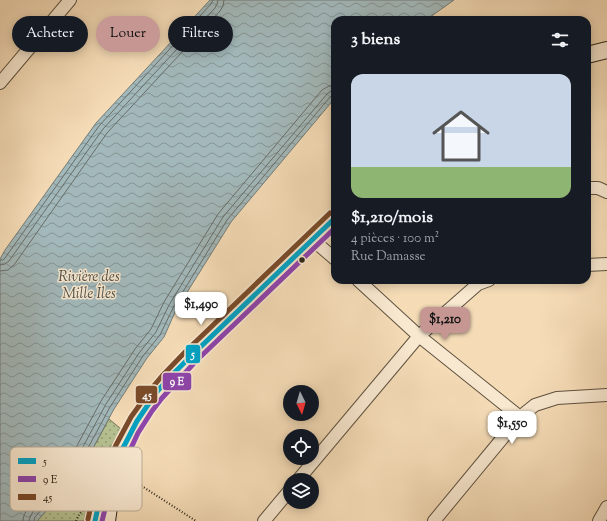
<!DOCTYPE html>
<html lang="fr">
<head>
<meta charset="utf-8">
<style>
  body { margin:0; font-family:"Sorts Mill Goudy",serif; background:#20242c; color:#f1f3f6; height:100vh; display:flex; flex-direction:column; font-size:15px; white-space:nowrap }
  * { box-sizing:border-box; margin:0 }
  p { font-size:13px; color:#9ea1a6 }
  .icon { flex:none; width:22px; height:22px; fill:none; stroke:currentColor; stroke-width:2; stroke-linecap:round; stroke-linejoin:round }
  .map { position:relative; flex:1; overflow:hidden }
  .side { position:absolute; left:331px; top:16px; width:260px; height:268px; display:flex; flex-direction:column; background:#171b24; border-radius:12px; box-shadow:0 2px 10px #0003 }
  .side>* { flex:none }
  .hud { position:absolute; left:12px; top:16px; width:259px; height:36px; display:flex; gap:8px }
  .needle { width:26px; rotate:175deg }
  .buttons { position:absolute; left:283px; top:385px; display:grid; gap:8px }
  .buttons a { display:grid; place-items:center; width:36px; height:36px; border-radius:50%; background:#171b24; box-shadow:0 2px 10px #0003; font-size:20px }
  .price { position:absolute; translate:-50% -34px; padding:0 9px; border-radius:8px; background:#fff; color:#222; font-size:13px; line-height:26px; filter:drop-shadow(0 1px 2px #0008) }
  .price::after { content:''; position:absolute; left:50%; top:24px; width:12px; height:9px; margin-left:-6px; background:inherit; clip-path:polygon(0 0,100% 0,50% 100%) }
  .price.on { background:#c59692; color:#111 }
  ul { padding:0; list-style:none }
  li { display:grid; align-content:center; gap:8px; height:212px; padding:0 20px }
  li span { display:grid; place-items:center; height:124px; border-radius:12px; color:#555 }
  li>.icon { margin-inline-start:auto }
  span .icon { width:72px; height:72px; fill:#fffc; stroke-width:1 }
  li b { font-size:17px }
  h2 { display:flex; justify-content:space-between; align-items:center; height:48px; padding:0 20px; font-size:17px }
  .chip { padding:0 14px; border-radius:18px; background:#171b24; box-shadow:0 2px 10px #0003; font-size:14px; line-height:36px }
  .chip.on { background:#c59692; color:#111 }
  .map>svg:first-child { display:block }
  .park { fill:url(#park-dots); stroke:#727356 }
  .water { fill:url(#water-waves); stroke:#737d7a }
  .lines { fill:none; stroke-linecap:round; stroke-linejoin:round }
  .shore { stroke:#686e6a; stroke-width:1 }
  .street-casing { stroke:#5f5240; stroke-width:14 }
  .secondary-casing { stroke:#2d2419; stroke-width:18 }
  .path { stroke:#2d2419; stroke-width:2; stroke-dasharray:1 2; stroke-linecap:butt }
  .street { stroke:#f8e8d0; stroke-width:12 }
  .secondary { stroke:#f8e8d0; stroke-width:16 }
  .bus-1-casing { stroke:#f8e8d0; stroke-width:8 }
  .bus-2-casing { stroke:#f8e8d0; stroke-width:8 }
  .bus-3-casing { stroke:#f8e8d0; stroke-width:8 }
  .bus-1 { stroke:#02a2c5; stroke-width:5 }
  .bus-2 { stroke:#8e44ad; stroke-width:5 }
  .bus-3 { stroke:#7a4b2a; stroke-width:5 }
  .bus-dot { fill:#2d2419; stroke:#f8e8d0; stroke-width:1.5 }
  .labels { text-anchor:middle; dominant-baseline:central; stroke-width:3; stroke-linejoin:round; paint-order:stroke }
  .water-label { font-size:15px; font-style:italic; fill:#505049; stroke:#f8e8d0 }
  .key { fill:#f8e8d0; stroke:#bbad99; stroke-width:1 }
  .key-label { font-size:11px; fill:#2d2419 }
  .line-badge { stroke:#f8e8d0; stroke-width:1.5 }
  .badge-label { font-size:11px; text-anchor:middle; font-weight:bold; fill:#fff }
</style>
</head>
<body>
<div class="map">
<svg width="607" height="521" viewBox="0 0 607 521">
  <defs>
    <pattern id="park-dots" width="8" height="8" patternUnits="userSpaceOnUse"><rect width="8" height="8" fill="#b6c293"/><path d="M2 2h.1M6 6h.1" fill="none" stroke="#949d77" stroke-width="1.8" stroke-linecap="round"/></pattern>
    <pattern id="water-waves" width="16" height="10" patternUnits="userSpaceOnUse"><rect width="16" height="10" fill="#a2b8ba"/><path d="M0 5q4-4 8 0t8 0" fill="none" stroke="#849596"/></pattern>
  </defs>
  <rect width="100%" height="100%" fill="#f5dcb7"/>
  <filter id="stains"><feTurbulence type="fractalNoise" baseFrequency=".005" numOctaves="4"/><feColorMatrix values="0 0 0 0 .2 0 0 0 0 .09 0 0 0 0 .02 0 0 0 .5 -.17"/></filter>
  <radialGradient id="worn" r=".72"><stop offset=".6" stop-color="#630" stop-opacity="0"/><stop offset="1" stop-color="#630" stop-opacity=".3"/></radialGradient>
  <path class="park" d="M109,419L121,429C108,451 95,474 88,500C87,507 85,514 84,521H37L47,510L59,503L66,479L69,474L74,472L75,469L81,467L85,463Z"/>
  <path class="water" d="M210,0H454L426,20H335V98L231,222L176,310L164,337L147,358L114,409L85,463L81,467L75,469V472L69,474L66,479L59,503L47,510L37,521H0V259L5,250L96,123Z"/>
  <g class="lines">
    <path class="shore" d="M0,260H3L5,258L99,126L211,4L213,0
      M0,265L5,264L9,261L103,129L215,8L217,4L218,0
      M0,271L8,270L14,265L107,133L220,11L223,6L224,0
      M23,521C23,512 31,504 38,498C40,496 44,495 46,493C48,490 49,484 49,481C53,468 61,459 73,453L101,401L135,349L151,329L164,302L218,214L322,90L329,86L335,85
      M29,521C30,514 36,507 41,503C44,501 47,500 50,498C55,493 54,481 58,474C62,466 70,462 77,458L106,404L139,353L156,332L169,305L223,217L327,94L331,91H335
      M34,521L35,517L44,507L55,500L62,477L66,472L71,469L73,465L79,464L81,461L110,407L143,356L160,335L173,308L227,220L330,97L332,96H335"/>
    <g class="street-casing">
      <path id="street" d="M0,83L70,0
        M587,188H598L607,192
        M313,240L335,259
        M587,265L607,264
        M358,280L419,336L520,417
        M298,480L419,336L478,284L489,280
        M264,521L290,490
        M434,521L520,417L535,405L557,398L607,395
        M599,521L607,507"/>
    </g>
    <g class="secondary-casing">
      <path id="secondary" d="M587,55L607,50
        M95,521L99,503L102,495C113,470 123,445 137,421C160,382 195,352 228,320C264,286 300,253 335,218
        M107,521L111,493"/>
    </g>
    <path class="path" d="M122,486C127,482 131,482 137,483L196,521
      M76,521C78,516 80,512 85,509"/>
    <use href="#street" class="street"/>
    <use href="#secondary" class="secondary"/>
    <g class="bus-1-casing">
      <path id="bus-1" d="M95,521L99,503L102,495L123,448L137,421L156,393L167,380L191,356L335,218"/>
    </g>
    <g class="bus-2-casing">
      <path id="bus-2" d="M102,521L106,505L108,498L125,461L138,433L152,411L162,398L196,361L335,228"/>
    </g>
    <g class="bus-3-casing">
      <path id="bus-3" d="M88,519L92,501L95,493L116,445L131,417L151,389L162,376L186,351L330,213"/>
    </g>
    <use href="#bus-1" class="bus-1"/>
    <use href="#bus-2" class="bus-2"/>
    <use href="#bus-3" class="bus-3"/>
  </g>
  <circle class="bus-dot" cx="302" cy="260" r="3.5"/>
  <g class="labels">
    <g class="water-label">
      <text x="89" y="277">Rivière des<tspan x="89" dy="17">Mille Îles</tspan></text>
    </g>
  </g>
  <rect x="10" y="447" width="132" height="64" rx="6" class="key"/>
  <rect x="18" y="458" width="18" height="6" fill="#02a2c5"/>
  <rect x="18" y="476" width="18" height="6" fill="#8e44ad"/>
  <rect x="18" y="494" width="18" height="6" fill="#7a4b2a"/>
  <g class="key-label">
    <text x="43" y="465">5</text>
    <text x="43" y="483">9 E</text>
    <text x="43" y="501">45</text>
  </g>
  <g class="line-badge">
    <rect x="185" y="344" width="16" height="20" rx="4" fill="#02a2c5"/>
    <rect x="162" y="372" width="30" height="19" rx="4" fill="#8e44ad"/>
    <rect x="135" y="385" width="23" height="19" rx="4" fill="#7a4b2a"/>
  </g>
  <g class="badge-label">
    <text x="193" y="358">5</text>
    <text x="177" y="385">9 E</text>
    <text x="147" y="399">45</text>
  </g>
  <rect width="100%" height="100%" filter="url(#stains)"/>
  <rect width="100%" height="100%" fill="url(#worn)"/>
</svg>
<div class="buttons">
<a><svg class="needle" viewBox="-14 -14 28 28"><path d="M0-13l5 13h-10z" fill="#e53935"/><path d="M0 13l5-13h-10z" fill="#9ea1a6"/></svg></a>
<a><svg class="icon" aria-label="locate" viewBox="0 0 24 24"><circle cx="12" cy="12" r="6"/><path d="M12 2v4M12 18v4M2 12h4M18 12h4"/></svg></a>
<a><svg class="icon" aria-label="layers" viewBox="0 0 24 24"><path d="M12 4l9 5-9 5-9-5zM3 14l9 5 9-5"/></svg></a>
</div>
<b class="price" style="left:201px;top:326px">$1,490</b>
<b class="price on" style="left:445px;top:341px">$1,210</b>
<b class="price" style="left:512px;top:445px">$1,550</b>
<div class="hud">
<a class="chip">Acheter</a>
<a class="chip on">Louer</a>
<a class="chip">Filtres</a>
</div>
<section class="side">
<h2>3 biens<svg class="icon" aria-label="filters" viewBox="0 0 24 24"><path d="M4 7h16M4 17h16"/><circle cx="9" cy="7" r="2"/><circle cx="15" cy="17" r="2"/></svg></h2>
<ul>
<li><span style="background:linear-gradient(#c9d6e8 75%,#8fb573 0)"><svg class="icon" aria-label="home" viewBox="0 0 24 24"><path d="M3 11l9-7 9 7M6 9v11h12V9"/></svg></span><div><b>$1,210/mois</b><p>4 pièces · 100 m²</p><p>Rue Damasse</p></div></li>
</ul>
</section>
</div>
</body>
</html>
